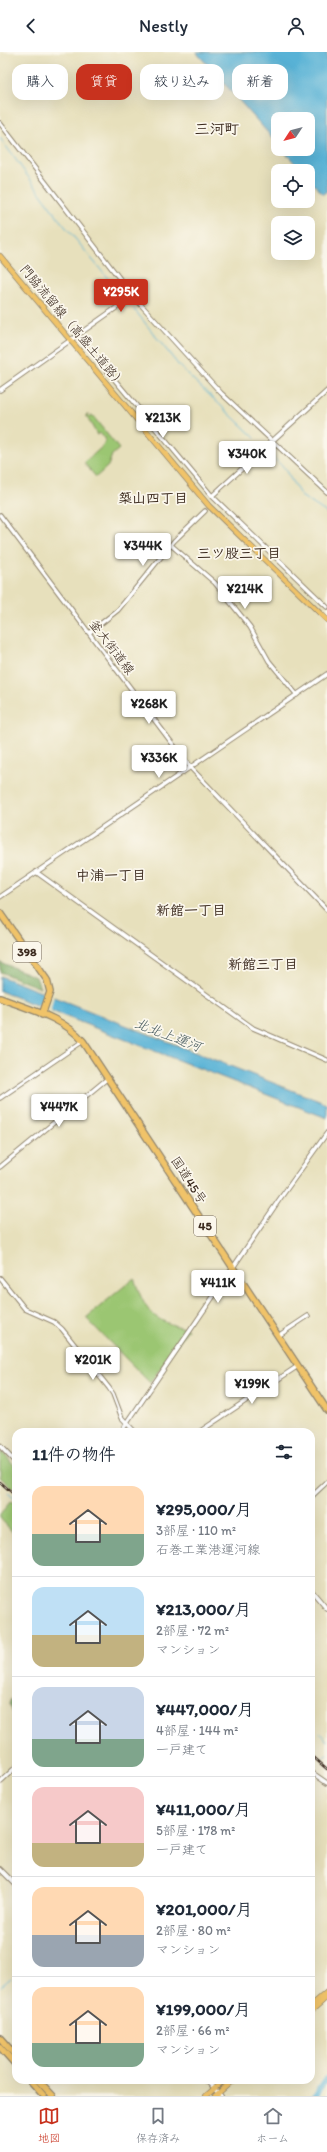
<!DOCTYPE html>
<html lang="ja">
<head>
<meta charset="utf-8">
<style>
  body { margin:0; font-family:Itim,"Klee One",sans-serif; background:#f2f2f3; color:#1f2937; height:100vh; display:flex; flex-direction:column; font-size:15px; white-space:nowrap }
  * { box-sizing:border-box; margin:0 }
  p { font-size:13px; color:#747a83 }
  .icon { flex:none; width:22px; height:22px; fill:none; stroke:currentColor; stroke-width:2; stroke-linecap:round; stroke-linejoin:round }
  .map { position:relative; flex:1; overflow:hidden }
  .details { position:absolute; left:12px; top:1376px; width:303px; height:656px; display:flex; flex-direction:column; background:#fff; border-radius:12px; box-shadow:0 4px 16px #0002 }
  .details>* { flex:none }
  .hud { position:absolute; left:12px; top:12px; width:303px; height:36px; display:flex; gap:8px }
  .needle { width:26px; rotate:234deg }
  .fabs { position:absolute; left:271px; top:60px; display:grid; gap:8px }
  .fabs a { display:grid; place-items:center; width:44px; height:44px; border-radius:8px; background:#fff; box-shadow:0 4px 16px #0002; font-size:20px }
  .price { position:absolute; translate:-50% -34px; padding:0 9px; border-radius:4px; background:#fff; color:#222; font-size:13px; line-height:26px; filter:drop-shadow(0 1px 2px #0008) }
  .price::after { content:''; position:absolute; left:50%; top:24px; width:12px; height:9px; margin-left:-6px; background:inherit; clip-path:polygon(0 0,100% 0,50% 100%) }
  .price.selected { background:#c8321e; color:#fff }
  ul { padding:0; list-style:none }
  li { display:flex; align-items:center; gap:12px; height:100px; padding:0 20px }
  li+li { border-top:1px solid #e0e1e3 }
  li span { display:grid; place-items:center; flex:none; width:112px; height:80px; border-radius:12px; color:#555 }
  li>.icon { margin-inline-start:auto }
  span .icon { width:48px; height:48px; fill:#fffc; stroke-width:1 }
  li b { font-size:17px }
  h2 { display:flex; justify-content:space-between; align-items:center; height:48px; padding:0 20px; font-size:17px }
  .pill { padding:0 14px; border-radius:12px; background:#fff; box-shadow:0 4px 16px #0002; font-size:14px; line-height:36px }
  .pill.selected { background:#c8321e; color:#fff }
  header { display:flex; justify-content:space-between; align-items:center; height:52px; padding:0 20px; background:#fff; font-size:18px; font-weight:600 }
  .dock { display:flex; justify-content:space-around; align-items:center; height:56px; border-top:1px solid #e0e1e3; background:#fff; font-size:11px; color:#747a83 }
  .dock a { display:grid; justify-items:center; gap:2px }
  .dock .selected { color:#c8321e }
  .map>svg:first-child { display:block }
  .green { fill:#9bc672; stroke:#6b7848 }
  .forest { fill:#7cab64; stroke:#5c6a41 }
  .water { fill:#59b2d6; stroke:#4a6e7a }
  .pier { fill:#e7e0bc }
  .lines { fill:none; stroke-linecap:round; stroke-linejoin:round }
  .stream { stroke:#59b2d6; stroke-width:1 }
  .river { stroke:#59b2d6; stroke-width:6 }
  .minor-casing { stroke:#91856d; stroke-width:5.5 }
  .major-casing { stroke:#91856d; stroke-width:6 }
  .highway-casing { stroke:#91856d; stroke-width:8 }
  .minor { stroke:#fff; stroke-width:3.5 }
  .major { stroke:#f0c369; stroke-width:4.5 }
  .highway { stroke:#f0c369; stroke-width:5.5 }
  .rail-casing { stroke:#3b2a1e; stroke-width:2.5 }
  .rail { stroke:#fbf7ec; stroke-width:1; stroke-dasharray:3; stroke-linecap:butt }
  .labels { text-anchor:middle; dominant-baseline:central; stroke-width:3.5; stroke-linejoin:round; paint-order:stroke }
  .shield { fill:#fbf7ec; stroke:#75685c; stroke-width:1 }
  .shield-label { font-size:12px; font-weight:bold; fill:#3b2a1e }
  .street-label { font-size:13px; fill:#3b2a1e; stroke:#fbf7ec }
  .neighbourhood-label { font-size:14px; font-weight:bold; fill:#3b2a1e; stroke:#fbf7ec }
  .water-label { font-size:14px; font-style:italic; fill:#465a5e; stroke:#fbf7ec }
  .quarter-label { font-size:15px; font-weight:bold; fill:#3b2a1e; stroke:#fbf7ec }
</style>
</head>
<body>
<header><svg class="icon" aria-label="back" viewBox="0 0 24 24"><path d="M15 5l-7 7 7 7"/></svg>Nestly<svg class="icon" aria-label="person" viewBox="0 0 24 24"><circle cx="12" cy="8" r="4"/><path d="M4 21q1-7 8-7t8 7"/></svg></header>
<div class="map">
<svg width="327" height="2044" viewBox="0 0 327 2044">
  <rect width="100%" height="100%" fill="#fbf7ec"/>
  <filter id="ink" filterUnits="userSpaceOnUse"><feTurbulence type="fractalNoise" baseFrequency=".025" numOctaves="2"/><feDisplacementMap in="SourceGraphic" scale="8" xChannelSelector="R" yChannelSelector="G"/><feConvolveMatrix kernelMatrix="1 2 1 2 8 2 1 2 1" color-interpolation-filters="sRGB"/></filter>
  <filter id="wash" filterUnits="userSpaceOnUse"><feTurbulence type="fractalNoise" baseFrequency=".012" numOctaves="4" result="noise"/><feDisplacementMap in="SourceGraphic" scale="16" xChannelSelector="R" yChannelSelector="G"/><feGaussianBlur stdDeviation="0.9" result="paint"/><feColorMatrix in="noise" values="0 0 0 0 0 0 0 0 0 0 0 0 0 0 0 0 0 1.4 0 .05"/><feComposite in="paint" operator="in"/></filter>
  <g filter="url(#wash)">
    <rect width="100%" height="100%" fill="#e7e0bc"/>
    <path class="green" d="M87,362L89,365L92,363L119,397L112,403L108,414L96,425L84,411L104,393L105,387L100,381L97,383L86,363Z
      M134,1226C146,1261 151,1268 188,1277L150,1331L86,1266Z
      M0,1398L16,1415V1439L0,1425Z
      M11,1449L16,1453V1484L0,1466V1462Z"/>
    <path class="forest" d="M0,910L36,925L40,936L0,920Z
      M16,1646V1667L9,1652L11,1647Z"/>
    <path class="water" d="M196,0H327V139L323,142L308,126V119H302L282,97H308V67H278V92Z
      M0,924L327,1052V1066L0,939Z"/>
    <path class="pier" d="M44,939L54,943L51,956L52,961L36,955L42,950Z"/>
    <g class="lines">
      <path class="stream" d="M0,86L59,167L119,240
        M134,257L180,315L255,386
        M274,406L284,416L301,444L327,461
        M8,1441L16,1448
        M311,1442L327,1427
        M320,1681L327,1689
        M323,1706L327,1702
        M311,1717L317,1712
        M0,1935L11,1926"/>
      <path class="river" d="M315,2044L327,2027"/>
    </g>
  </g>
  <g filter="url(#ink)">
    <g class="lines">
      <g class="minor-casing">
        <path id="minor" d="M0,71L133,244L221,341L327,440
          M99,309L212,444L327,555
          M0,338L133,244
          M212,444L327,339
          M0,463L190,715L327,858
          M171,493L215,531L250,575L269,609L297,643
          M89,581L118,558L174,489L205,459
          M36,820L253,976L327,1008
          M0,845L327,622
          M0,1046L83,989
          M0,1115L108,1026
          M0,1226L25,1257L54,1270L62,1277L109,1336L113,1342L122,1366L135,1380
          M278,1284L308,1264
          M121,1380L279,1148L327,1081
          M199,1380L298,1314
          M0,1394L16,1411
          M311,1445L327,1430
          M311,1538L327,1557
          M311,1720L327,1731
          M0,1730L16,1715
          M0,1817L16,1833
          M206,2028L221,2044"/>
      </g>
      <g class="major-casing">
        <path id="major" d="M0,204L209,454L327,568
          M311,1954L327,1940
          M311,1959L327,1945
          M206,2044L224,2028
          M215,2044L233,2028"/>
      </g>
      <g class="highway-casing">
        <path id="highway" d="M0,861L47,928L50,940L42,963
          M0,946C28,957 63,965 83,989L327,1358
          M0,1986L16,2004
          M0,1995L16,2013
          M30,2028L44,2044
          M38,2028L53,2044"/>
      </g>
      <use href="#minor" class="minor"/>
      <use href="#major" class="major"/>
      <use href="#highway" class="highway"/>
      <g class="rail-casing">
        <path id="rail" d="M0,1430L16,1444
          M311,1703L327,1717"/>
      </g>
      <use href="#rail" class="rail"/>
    </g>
  </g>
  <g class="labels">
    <g class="shield">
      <rect x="13" y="890" width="28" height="20" rx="3"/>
      <rect x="194" y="1164" width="22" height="20" rx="3"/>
    </g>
    <g class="shield-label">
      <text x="27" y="900">398</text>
      <text x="205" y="1174">45</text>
    </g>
    <g class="street-label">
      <text transform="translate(73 274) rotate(50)">門脇流留線（高盛土道路）</text>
      <text transform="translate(112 595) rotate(53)">釜大街道線</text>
      <text transform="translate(189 1128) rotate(57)">国道45号</text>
    </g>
    <g class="neighbourhood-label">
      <text x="153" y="446">築山四丁目</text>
      <text x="239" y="501">三ツ股三丁目</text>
      <text x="111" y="823">中浦一丁目</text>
      <text x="191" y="858">新館一丁目</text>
      <text x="263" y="912">新館三丁目</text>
    </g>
    <g class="water-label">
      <text transform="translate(168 983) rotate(21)">北北上運河</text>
    </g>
    <g class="quarter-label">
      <text x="217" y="77">三河町</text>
    </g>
  </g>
</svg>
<div class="fabs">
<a><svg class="needle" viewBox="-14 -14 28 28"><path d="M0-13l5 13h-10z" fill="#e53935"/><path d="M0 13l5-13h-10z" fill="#747a83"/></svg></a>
<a><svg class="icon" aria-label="locate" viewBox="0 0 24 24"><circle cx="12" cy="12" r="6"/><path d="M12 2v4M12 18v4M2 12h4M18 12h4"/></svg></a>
<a><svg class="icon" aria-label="layers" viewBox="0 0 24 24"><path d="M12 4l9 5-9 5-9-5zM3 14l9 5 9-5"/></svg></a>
</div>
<b class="price selected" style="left:121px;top:261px">¥295K</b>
<b class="price" style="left:163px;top:387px">¥213K</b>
<b class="price" style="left:247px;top:423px">¥340K</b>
<b class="price" style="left:143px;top:515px">¥344K</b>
<b class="price" style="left:245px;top:558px">¥214K</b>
<b class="price" style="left:149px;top:673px">¥268K</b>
<b class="price" style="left:159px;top:727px">¥336K</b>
<b class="price" style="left:59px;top:1076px">¥447K</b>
<b class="price" style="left:218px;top:1252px">¥411K</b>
<b class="price" style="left:93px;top:1329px">¥201K</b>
<b class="price" style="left:252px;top:1353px">¥199K</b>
<div class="hud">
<a class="pill">購入</a>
<a class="pill selected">賃貸</a>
<a class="pill">絞り込み</a>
<a class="pill">新着</a>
</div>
<section class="details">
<h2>11件の物件<svg class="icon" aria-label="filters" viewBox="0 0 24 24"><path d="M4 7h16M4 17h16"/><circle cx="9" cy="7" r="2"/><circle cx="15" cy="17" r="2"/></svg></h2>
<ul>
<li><span style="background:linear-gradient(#ffd9b3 60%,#7fa58c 0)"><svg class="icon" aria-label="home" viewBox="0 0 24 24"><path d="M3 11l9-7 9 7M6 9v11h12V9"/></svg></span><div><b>¥295,000/月</b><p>3部屋 · 110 m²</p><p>石巻工業港運河線</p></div></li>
<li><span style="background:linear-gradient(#bfe0f5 60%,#c2b280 0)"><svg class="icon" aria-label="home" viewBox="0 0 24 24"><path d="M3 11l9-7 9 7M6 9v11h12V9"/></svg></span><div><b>¥213,000/月</b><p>2部屋 · 72 m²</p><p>マンション</p></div></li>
<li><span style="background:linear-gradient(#c9d6e8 65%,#7fa58c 0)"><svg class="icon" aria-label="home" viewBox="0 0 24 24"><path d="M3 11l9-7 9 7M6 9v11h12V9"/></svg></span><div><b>¥447,000/月</b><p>4部屋 · 144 m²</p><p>一戸建て</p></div></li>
<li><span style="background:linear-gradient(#f6c9c9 70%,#c2b280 0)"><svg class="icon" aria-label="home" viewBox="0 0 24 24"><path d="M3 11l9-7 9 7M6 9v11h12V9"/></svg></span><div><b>¥411,000/月</b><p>5部屋 · 178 m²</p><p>一戸建て</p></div></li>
<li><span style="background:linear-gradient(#ffd9b3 60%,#9aa5b1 0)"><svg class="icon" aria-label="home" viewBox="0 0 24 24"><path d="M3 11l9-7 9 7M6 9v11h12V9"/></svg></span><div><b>¥201,000/月</b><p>2部屋 · 80 m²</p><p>マンション</p></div></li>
<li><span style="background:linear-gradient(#ffd9b3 70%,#7fa58c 0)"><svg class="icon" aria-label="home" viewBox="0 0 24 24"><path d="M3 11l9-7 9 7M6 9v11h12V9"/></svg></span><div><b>¥199,000/月</b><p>2部屋 · 66 m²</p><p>マンション</p></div></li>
</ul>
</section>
</div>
<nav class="dock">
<a class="selected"><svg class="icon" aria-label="map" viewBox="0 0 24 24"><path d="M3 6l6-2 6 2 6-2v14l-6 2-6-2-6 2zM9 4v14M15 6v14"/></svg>地図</a>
<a><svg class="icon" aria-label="saved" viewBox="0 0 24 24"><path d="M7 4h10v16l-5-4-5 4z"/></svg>保存済み</a>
<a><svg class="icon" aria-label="home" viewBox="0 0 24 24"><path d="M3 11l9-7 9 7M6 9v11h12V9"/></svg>ホーム</a>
</nav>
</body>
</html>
